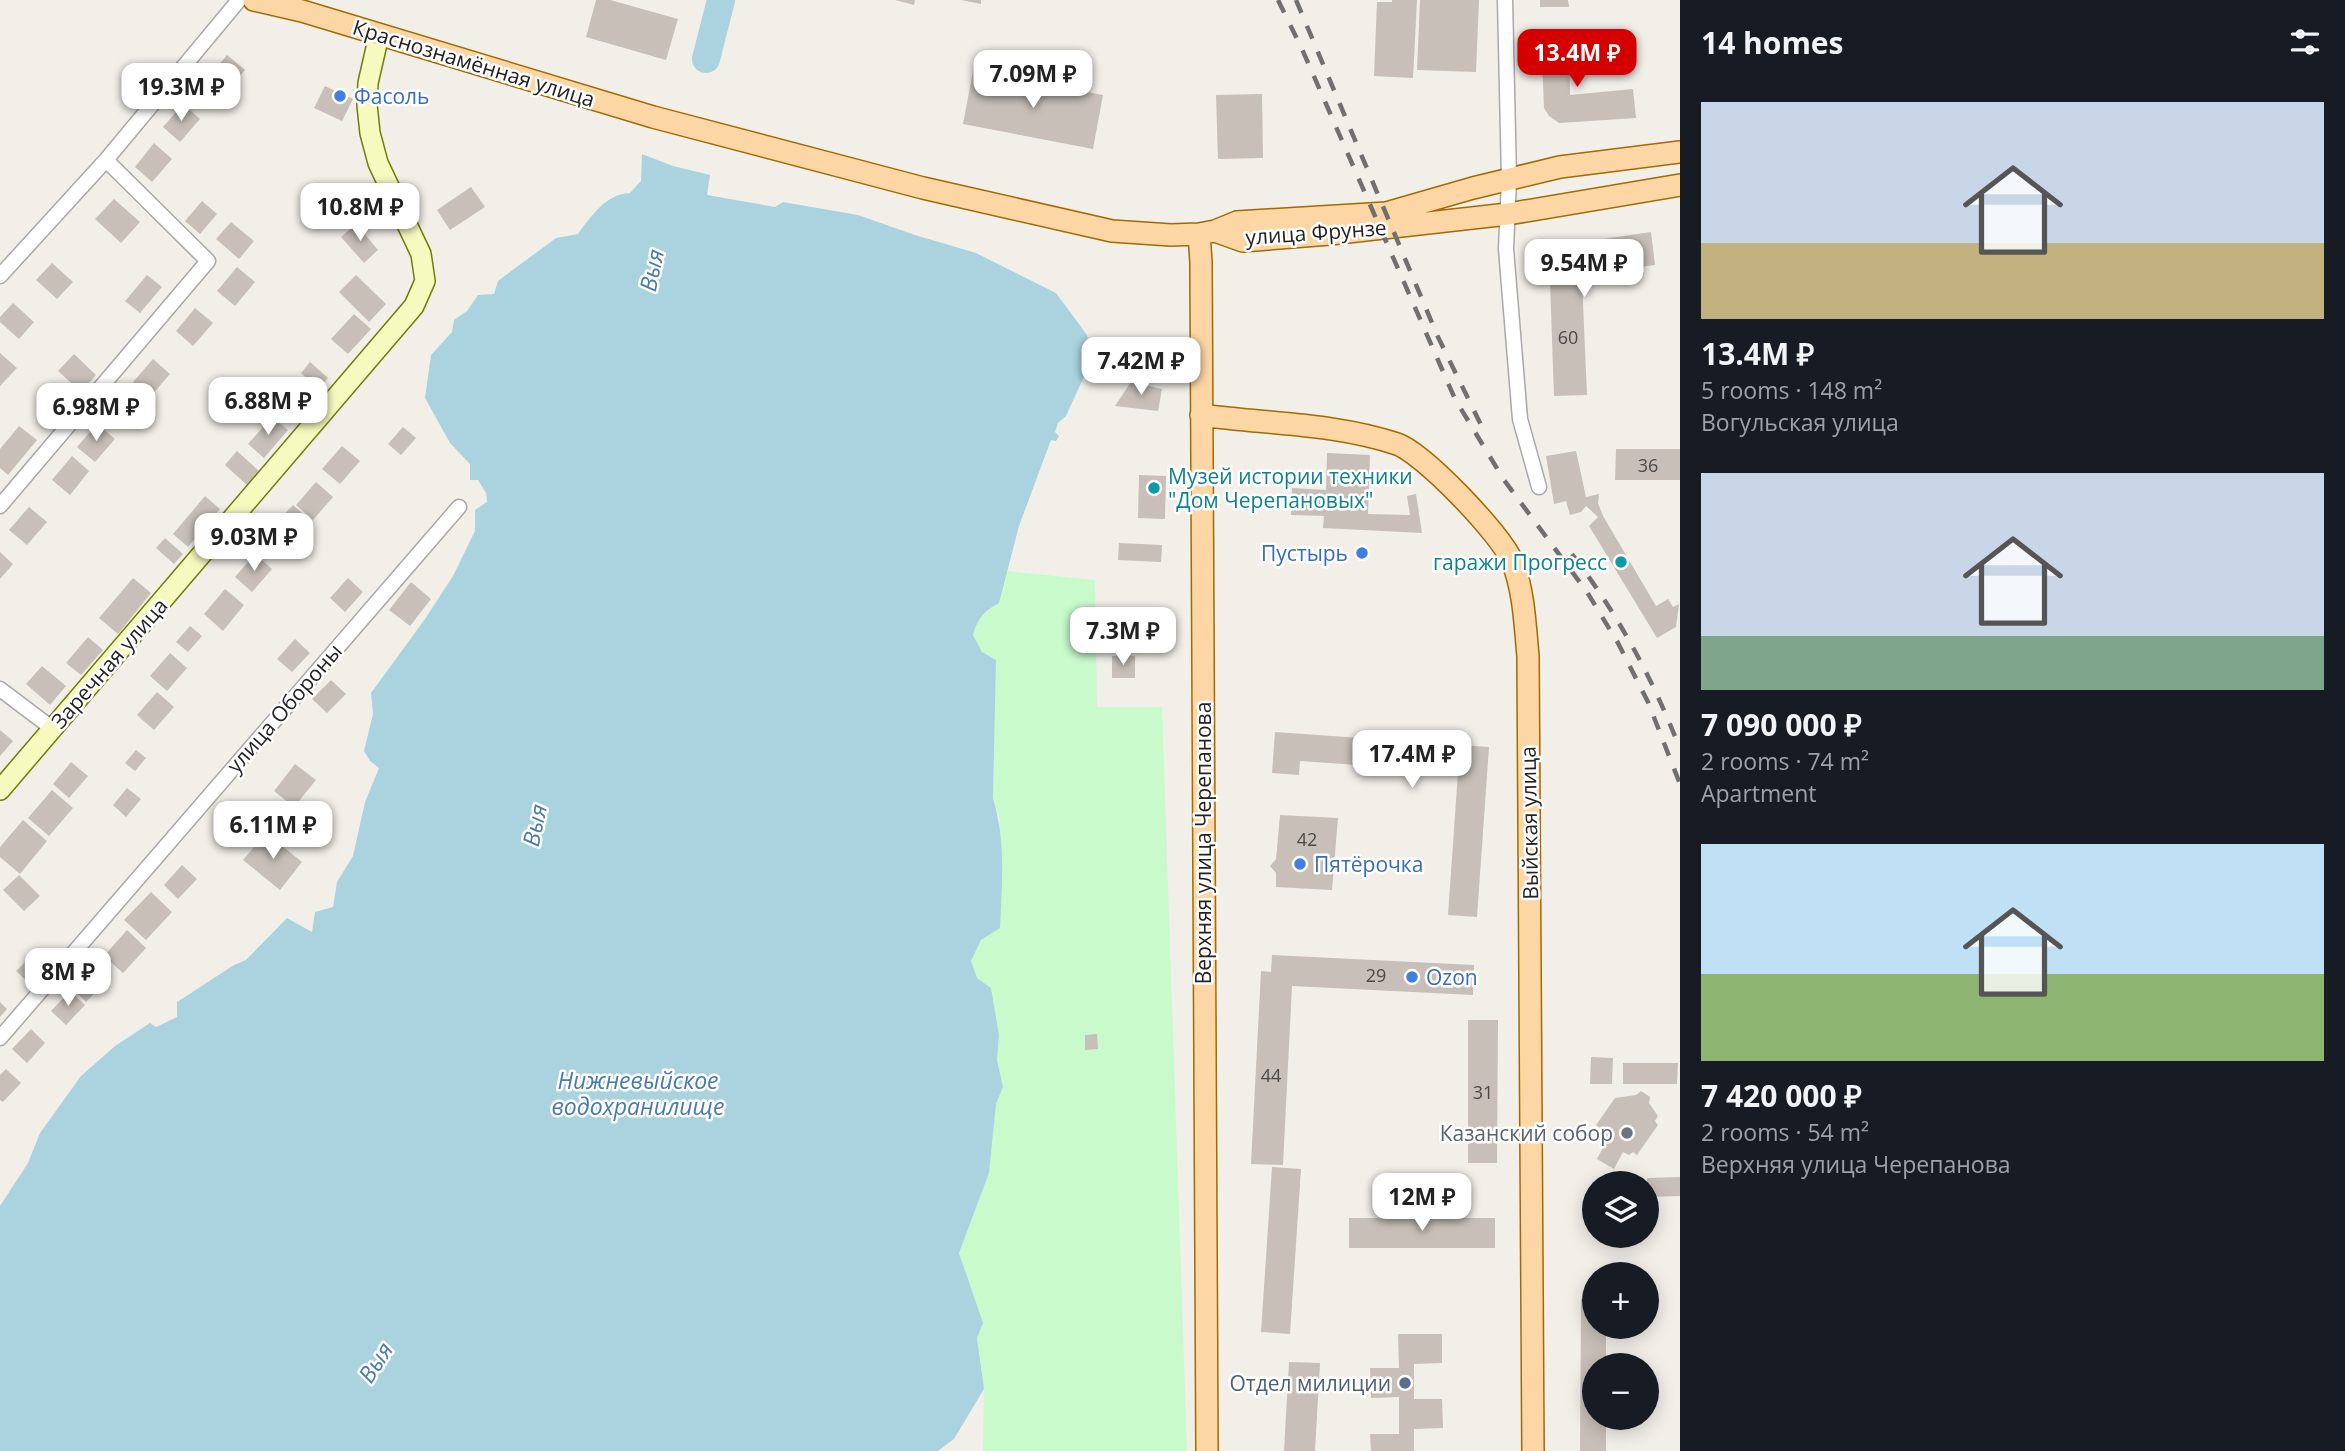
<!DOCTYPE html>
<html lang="en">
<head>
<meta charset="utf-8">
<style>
  body { margin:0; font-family:"Open Sans",sans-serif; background:#242831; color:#f1f3f6; height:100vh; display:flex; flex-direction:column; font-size:26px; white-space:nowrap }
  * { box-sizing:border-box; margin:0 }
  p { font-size:23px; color:#9ea1a6 }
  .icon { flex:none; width:38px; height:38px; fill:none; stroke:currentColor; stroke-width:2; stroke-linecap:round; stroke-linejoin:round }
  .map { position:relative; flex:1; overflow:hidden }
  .drawer { display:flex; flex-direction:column; background:#171b24; width:665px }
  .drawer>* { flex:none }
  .controls { position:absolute; left:1582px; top:1171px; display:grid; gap:14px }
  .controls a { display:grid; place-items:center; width:77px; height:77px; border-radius:50%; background:#171b24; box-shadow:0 4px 18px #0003; font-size:35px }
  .price { position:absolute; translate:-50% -60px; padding:0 16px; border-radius:14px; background:#fff; color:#222; font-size:23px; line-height:46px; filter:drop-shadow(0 2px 4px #0008) }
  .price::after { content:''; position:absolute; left:50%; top:42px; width:21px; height:16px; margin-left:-10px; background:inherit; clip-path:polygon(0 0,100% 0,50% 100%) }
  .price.selected { background:#d40000; color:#fff }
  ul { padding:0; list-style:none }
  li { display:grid; align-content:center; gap:14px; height:371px; padding:0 21px }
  li span { display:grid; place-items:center; height:217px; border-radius:0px; color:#555 }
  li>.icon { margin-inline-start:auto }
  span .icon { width:126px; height:126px; fill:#fffc; stroke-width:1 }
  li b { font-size:30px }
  h2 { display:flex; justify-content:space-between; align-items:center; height:84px; padding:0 21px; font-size:30px }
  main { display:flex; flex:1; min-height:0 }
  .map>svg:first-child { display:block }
  .park { fill:#c8facc }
  .water { fill:#aad3df }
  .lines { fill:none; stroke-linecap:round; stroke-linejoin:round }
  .river { stroke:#aad3df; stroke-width:28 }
  .building { fill:#c7bfb8 }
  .street-casing { stroke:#a9a9a9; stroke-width:17 }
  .secondary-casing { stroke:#707d05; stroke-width:22 }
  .primary-casing { stroke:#a06b00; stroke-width:24 }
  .street { stroke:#fff; stroke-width:14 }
  .secondary { stroke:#f7fabf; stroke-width:19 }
  .primary { stroke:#fcd6a4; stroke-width:21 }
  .rail { stroke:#707070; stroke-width:4.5; stroke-dasharray:14 14; stroke-linecap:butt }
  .shop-dot { fill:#3f7fe0; stroke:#fff; stroke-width:2.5 }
  .culture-dot { fill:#0f9aa8; stroke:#fff; stroke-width:2.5 }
  .worship-dot { fill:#6b7280; stroke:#fff; stroke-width:2.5 }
  .service-dot { fill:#5c6f8a; stroke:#fff; stroke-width:2.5 }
  .labels { text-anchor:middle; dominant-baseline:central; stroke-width:5; stroke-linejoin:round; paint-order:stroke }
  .number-label { font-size:18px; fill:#4b4948 }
  .street-label { font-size:21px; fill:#222; stroke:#fff }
  .shop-label { font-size:21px; fill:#366cbe; stroke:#fff; text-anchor:start }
  .culture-label { font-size:21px; fill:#0d838f; stroke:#fff; text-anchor:start }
  .worship-label { font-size:21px; fill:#5b616d; stroke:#fff; text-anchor:end }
  .service-label { font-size:21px; fill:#4e5e75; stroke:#fff; text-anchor:end }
  .water-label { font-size:23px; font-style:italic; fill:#4a7aab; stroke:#fff }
</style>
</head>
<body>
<main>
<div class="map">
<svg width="1680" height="1451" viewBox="0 0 1680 1451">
  <rect width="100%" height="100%" fill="#f2efe9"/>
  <path class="park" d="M1006,571L1095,580L1097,707H1162L1187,1451H983L984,1389L977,1337L982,1323L959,1253L989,1173L996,1104L1003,1087L997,1060L999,1035L991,988L977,978L971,961L981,940L1000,820L993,798L996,660L982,652L973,635L976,621L999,602Z"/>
  <path class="water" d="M642,154L673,166L710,175L707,195L775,207L783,202L858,215L915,235L976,253L1056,293L1087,335L1092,359L1066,416L1058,423L1055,432L1059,436L1056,441L1051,440L1019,526L999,603C984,611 977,619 973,635L982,652L996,660L993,798C1006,841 1002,883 1000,928L981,940L971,961L977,978L991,988L999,1035L997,1060L1003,1087L996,1104L989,1173L959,1253L983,1323L977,1338L984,1389L954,1439L938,1451H0V1206L28,1163L40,1133L81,1076L115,1046L150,1023L156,1027L177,1017V1002L234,965L246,960L287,918L312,932L315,912L333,907L337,882L353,856L365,802L379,768L370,761L364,751L373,714L371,693L425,619L453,576L475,531V510L487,502L486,493L478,480H470V464L450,443L425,398L431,355L452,332L454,320L467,311L478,295L494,294L498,281L556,238L578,234C591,216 606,194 630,193L641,181Z"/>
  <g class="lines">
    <path class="river" d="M706,59L721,0"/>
  </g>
  <path class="building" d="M596,0H610L678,19L666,60L586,37Z
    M895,0H915L914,5Z
    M961,0H981V4Z
    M1392,0H1417L1413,78L1374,76L1377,2H1392Z
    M1420,0H1479L1476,72L1417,70Z
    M1540,0H1568L1569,7H1540Z
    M1569,32L1570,95L1633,89L1636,118L1559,123L1549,116L1544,108L1541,33Z
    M227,55L245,70L225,94L207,79Z
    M973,71L1103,95L1093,149L963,124Z
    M325,86L353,99L342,121L314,108Z
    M1262,94L1263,158L1218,159L1216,95Z
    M183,104L200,119L180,142L163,127Z
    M154,143L172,159L152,182L135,167Z
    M471,187L485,207L450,230L437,210Z
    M114,199L140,222L121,243L95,219Z
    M202,201L217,214L200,234L185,221Z
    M231,222L254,241L239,259L216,239Z
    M356,224L378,250L364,263L341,237Z
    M1651,232L1655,265L1588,274L1582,280L1587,395L1554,396L1549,254L1556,246Z
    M52,263L73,282L57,299L36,280Z
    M237,267L255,282L235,306L217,291Z
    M147,275L162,287L140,313L125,301Z
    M356,275L386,304L369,322L339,292Z
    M13,303L34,322L19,339L0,322V317Z
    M195,308L213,323L193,346L176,331Z
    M354,314L371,329L348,354L331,339Z
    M0,353L17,368L0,386Z
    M74,354L96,375L81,392L58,371Z
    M153,359L170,374L150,397L133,382Z
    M310,362L328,378L318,389L301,373Z
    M272,382L290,398L281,409L263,393Z
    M1131,382L1162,389L1158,411L1115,406Z
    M272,417L288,430L264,458L248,444Z
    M97,424L115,439L95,462L77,447Z
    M19,426L37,440L8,475L0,468V449Z
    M403,427L416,438L401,455L388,444Z
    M342,446L360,461L340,484L322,469Z
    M1616,449H1680V480H1615Z
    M237,451L260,472L248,486L225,465Z
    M1576,451L1586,497L1599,494L1598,503L1603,516L1656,606L1668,599L1673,607L1679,604L1676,627L1657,638L1589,526L1598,517L1586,506L1581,512L1570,515L1566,501L1554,504L1546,456Z
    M1327,453L1370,455L1368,514L1410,515L1407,496L1416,494L1422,533L1323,528L1324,516L1291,515L1292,488L1326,490Z
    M72,456L89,471L70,495L52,480Z
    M1139,475L1166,476L1165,519L1138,518Z
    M316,482L333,497L313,520L296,505Z
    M205,496L220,509L188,547L173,534Z
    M293,505L310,520L290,543L272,528Z
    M29,507L47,522L27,545L9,530Z
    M165,538L183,554L174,564L156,548Z
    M1119,543L1162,545L1161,562L1118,560Z
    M0,552L13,564L0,579Z
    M255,554L272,569L252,592L235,577Z
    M133,578L151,593L118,634L99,618Z
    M348,578L363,592L345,612L330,598Z
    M411,582L431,599L410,626L389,610Z
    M225,589L244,605L223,631L204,614Z
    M190,626L202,636L188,652L176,642Z
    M88,637L103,650L81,675L66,663Z
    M295,639L310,653L292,672L277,659Z
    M170,653L187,668L167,691L150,676Z
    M1112,656H1135V678H1112Z
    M42,666L66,686L50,705L26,684Z
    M331,680L346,694L327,713L312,699Z
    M157,692L174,707L154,730L137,715Z
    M0,730L13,741L0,756Z
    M1275,732L1489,747L1477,917L1448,915L1458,772L1300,761L1299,775L1272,773Z
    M136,750L146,758L135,771L125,763Z
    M71,762L88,776L69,798L53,784Z
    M295,764L316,780L294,807L274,791Z
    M127,788L141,799L126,817L113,805Z
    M52,790L73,808L49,836L28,818Z
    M1280,815L1338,818L1332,890L1276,887V873L1270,866L1276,859Z
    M23,820L47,841L20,874L0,857V847Z
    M266,833L302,862L280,890L243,860Z
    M182,865L197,879L178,899L164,885Z
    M19,875L40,896L24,911L3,890Z
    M151,892L172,912L146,940L124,920Z
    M127,930L146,948L123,973L104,956Z
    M35,952L50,966L31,985L16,971Z
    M1272,955L1474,965L1473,995L1292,986L1283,1165L1251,1164L1261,971L1271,972Z
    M90,968L105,982L86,1002L72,988Z
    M70,991L85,1005L66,1025L51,1011Z
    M0,1002L7,1009L0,1017Z
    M1468,1020H1498L1497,1163H1468Z
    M31,1029L45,1043L27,1063L12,1049Z
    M1097,1034L1098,1049L1085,1050V1035Z
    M1591,1057L1613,1058L1612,1084H1590Z
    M1623,1063H1678L1677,1084H1623Z
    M6,1069L21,1083L3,1102L0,1100V1075Z
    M1641,1091L1650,1097L1649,1103L1658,1116L1655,1121L1658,1125L1637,1155L1633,1152L1629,1155L1623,1152L1614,1169L1597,1159L1607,1140L1600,1136L1603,1130L1596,1125L1615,1098L1636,1095Z
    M1272,1167L1301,1169L1290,1334L1261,1332Z
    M1680,1177V1196L1648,1197L1647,1178Z
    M1349,1218H1495V1248H1349Z
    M1584,1289H1594V1326H1606V1365H1594V1418H1606V1451H1580L1581,1299H1584Z
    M1398,1334H1442V1363L1414,1364V1399H1442L1443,1428L1414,1429V1451H1371L1370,1434H1399V1397L1371,1398L1370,1368H1399Z
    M1289,1362L1320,1363L1315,1451H1284Z"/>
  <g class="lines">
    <g class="street-casing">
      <path id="street" d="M1505,0L1509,179L1506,249L1520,419L1539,487
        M0,276L106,160L239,0
        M0,506L208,261L106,160
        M0,689L53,729
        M0,1038L459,507"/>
    </g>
    <g class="secondary-casing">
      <path id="secondary" d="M0,790L414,306L425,281L421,254L378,163L370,133L367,105L368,83L379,35"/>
    </g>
    <g class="primary-casing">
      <path id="primary" d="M254,0L302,11L653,117L923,188L1112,231L1171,235L1199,234L1215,231L1237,222L1386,213L1473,188L1560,167L1680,152
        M1215,231L1243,241L1330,234L1508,214L1680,185
        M1199,234L1201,262L1207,1451
        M1201,415C1266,424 1334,423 1397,444C1423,453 1501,534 1512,561C1524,590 1525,625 1528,656L1533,1451"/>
    </g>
    <use href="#street" class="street"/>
    <use href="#secondary" class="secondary"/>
    <use href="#primary" class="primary"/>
    <path class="rail" d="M1278,0L1302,49L1455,399L1504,480L1587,592L1618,643L1648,702L1680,784
      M1296,0L1438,337L1483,429
      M1572,554C1619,616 1652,677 1680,749"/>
  </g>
  <g class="shop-dot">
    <circle cx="340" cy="96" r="7"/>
    <circle cx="1362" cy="553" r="7"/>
    <circle cx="1300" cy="864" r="7"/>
    <circle cx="1412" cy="977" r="7"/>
  </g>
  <g class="culture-dot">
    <circle cx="1154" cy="488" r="7"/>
    <circle cx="1621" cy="562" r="7"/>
  </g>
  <circle class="worship-dot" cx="1627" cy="1133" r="7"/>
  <circle class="service-dot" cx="1405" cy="1383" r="7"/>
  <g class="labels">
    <g class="number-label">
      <text x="1568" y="337">60</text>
      <text x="1648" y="465">36</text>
      <text x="1307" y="839">42</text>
      <text x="1376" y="975">29</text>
      <text x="1271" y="1075">44</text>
      <text x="1483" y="1092">31</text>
    </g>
    <g class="street-label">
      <text transform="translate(474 63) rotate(17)">Краснознамённая улица</text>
      <text transform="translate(1316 232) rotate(-4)">улица Фрунзе</text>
      <text transform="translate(109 663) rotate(-49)">Заречная улица</text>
      <text transform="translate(284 708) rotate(-49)">улица Обороны</text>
      <text transform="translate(1529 823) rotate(-91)">Выйская улица</text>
      <text transform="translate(1203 843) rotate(-90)">Верхняя улица Черепанова</text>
    </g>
    <g class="shop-label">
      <text x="354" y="96">Фасоль</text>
      <text x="1348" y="553" text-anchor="end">Пустырь</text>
      <text x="1314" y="864">Пятёрочка</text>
      <text x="1426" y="977">Ozon</text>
    </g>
    <g class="culture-label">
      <text x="1168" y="476">Музей истории техники<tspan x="1168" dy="24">"Дом Черепановых"</tspan></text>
      <text x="1607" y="562" text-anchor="end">гаражи Прогресс</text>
    </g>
    <g class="worship-label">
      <text x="1613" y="1133">Казанский собор</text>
    </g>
    <g class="service-label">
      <text x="1391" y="1383">Отдел милиции</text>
    </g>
    <g class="water-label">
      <text transform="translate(651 270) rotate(-78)">Выя</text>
      <text transform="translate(534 825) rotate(-78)">Выя</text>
      <text x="638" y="1080">Нижневыйское<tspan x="638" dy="26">водохранилище</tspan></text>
      <text transform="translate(375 1362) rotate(-57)">Выя</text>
    </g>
  </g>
</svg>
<div class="controls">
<a><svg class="icon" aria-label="layers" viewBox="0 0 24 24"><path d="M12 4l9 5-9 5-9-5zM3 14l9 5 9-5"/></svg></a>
<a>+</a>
<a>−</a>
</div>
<b class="price selected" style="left:1577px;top:89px">13.4M ₽</b>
<b class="price" style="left:1033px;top:110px">7.09M ₽</b>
<b class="price" style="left:181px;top:123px">19.3M ₽</b>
<b class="price" style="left:360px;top:243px">10.8M ₽</b>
<b class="price" style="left:1584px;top:299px">9.54M ₽</b>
<b class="price" style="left:1141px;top:397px">7.42M ₽</b>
<b class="price" style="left:268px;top:437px">6.88M ₽</b>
<b class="price" style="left:96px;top:443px">6.98M ₽</b>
<b class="price" style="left:254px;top:573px">9.03M ₽</b>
<b class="price" style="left:1123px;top:667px">7.3M ₽</b>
<b class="price" style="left:1412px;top:790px">17.4M ₽</b>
<b class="price" style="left:273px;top:861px">6.11M ₽</b>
<b class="price" style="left:68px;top:1008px">8M ₽</b>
<b class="price" style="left:1422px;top:1233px">12M ₽</b>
</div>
<section class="drawer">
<h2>14 homes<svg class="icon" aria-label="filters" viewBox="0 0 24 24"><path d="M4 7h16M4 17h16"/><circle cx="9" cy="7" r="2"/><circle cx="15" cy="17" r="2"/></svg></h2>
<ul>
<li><span style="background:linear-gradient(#c9d6e8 65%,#c2b280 0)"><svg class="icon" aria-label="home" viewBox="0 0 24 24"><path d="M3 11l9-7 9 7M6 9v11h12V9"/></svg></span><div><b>13.4M ₽</b><p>5 rooms · 148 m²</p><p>Вогульская улица</p></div></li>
<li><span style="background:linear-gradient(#c9d6e8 75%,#7fa58c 0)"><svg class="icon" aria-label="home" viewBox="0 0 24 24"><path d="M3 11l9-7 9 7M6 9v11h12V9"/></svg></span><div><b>7 090 000 ₽</b><p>2 rooms · 74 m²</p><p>Apartment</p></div></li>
<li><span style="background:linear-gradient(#bfe0f5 60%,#8fb573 0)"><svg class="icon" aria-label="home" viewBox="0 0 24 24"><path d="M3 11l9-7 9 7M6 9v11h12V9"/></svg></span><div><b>7 420 000 ₽</b><p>2 rooms · 54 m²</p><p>Верхняя улица Черепанова</p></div></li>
</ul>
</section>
</main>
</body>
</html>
